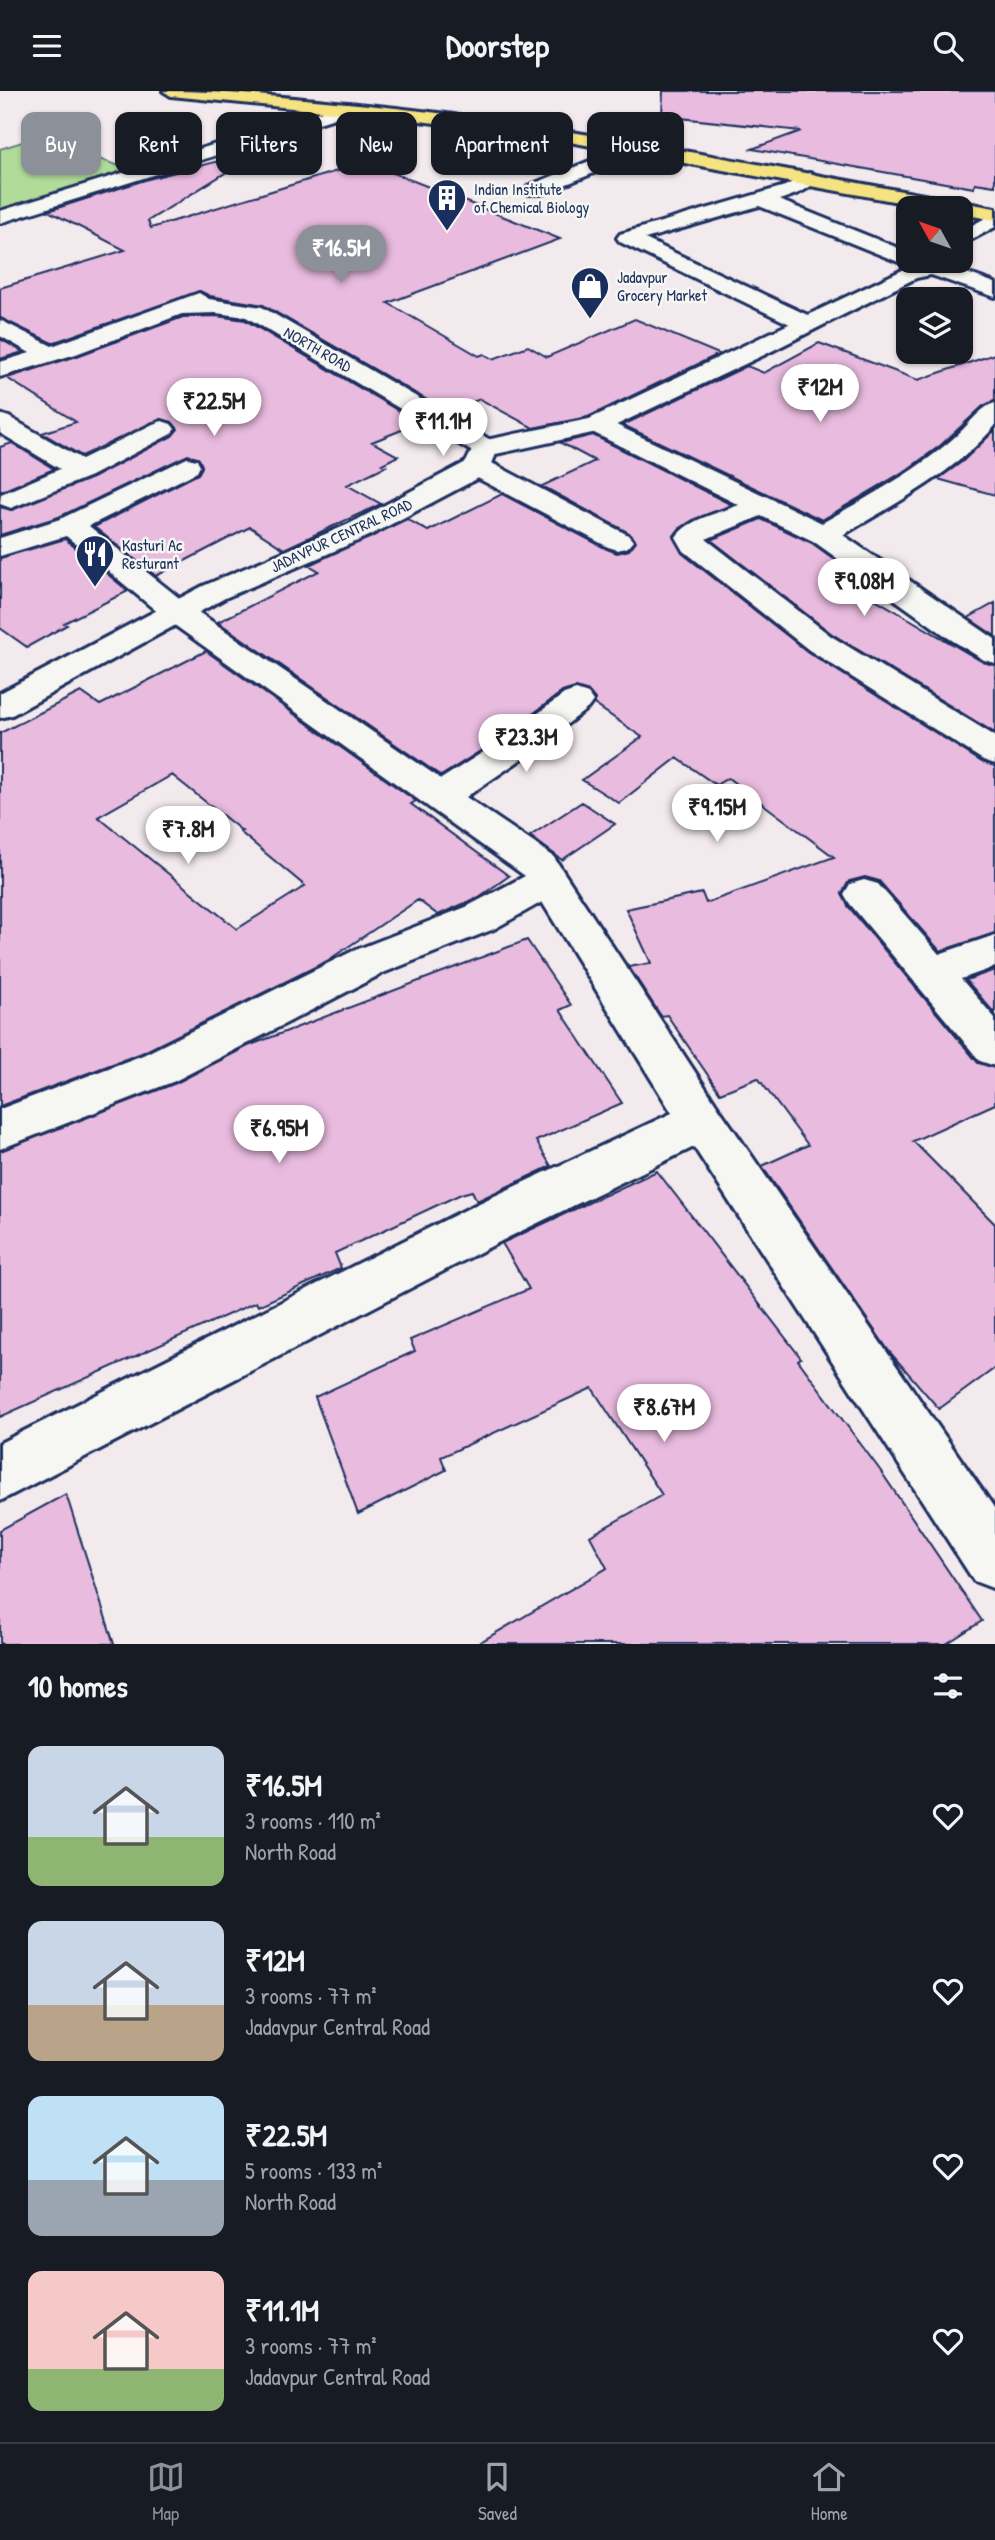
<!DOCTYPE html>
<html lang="en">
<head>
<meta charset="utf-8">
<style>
  body { margin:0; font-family:"Patrick Hand",sans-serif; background:#20242c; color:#f1f3f6; height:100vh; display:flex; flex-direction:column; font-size:26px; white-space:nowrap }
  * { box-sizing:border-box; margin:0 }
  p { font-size:23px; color:#9ea1a6 }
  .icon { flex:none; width:38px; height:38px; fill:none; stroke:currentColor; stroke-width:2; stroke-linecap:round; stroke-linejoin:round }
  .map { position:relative; height:1553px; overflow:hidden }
  .details { display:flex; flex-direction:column; background:#171b24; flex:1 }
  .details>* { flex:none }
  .banner { position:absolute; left:21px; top:21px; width:954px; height:63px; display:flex; gap:14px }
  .needle { width:46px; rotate:310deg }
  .fabs { position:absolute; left:896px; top:105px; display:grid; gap:14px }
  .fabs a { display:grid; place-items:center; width:77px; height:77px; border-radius:14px; background:#171b24; box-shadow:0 2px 5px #0004; font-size:35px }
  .price { position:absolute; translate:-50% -60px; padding:0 16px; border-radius:24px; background:#fff; color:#222; font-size:23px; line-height:46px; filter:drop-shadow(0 2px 4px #0008) }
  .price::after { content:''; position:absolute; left:50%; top:42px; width:21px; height:16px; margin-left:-10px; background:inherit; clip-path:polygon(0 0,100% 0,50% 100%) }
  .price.selected { background:#8c9099; color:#fff }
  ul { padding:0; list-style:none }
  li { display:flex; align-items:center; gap:21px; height:175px; padding:0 28px }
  li span { display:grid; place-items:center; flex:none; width:196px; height:140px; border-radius:14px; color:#555 }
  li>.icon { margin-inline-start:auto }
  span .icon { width:84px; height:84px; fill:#fffc; stroke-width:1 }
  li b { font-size:30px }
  h2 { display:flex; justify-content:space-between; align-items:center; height:84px; padding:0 28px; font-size:30px }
  .chip { padding:0 24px; border-radius:14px; background:#171b24; box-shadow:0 2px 5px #0004; font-size:24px; line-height:63px }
  .chip.selected { background:#8c9099; color:#fff }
  header { display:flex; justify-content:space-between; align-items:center; height:91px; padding:0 28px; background:#171b24; font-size:32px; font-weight:700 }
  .dock { display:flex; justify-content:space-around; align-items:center; height:98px; border-top:2px solid #363941; background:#171b24; font-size:19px; color:#9ea1a6 }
  .dock a { display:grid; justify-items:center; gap:4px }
  .dock .selected { color:#8c9099 }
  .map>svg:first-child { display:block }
  .green { fill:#b0db99; stroke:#66857c; stroke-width:2 }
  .building { fill:#e9bbdf; stroke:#1b2f5e; stroke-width:2; fill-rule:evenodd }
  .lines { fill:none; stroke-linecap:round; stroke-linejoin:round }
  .minor-casing { stroke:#1b2f5e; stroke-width:6 }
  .tertiary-casing { stroke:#1b2f5e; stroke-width:6 }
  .primary-casing { stroke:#1b2f5e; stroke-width:6 }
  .minor { fill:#f6f6f2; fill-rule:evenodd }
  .tertiary { fill:#f6f6f2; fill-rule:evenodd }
  .primary { fill:#f5e382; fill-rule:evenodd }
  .labels { text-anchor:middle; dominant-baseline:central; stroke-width:5; stroke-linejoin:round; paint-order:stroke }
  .far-poi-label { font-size:16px; fill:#1b2f5e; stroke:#f6f6f2; text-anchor:start }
  .far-street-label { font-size:16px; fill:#1b2f5e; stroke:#f6f6f2 }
</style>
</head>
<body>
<header><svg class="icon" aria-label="menu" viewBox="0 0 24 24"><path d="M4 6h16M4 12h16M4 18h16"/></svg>Doorstep<svg class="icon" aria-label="search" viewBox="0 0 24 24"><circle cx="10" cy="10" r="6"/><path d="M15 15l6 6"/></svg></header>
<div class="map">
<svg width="995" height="1553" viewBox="0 0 995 1553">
  <rect width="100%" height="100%" fill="#f3eaee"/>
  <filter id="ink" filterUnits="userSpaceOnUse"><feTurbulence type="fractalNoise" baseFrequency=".0143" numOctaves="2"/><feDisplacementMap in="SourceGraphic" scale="14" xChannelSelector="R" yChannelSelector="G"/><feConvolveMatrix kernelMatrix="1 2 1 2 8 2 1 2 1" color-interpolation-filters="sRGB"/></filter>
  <g filter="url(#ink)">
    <path class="green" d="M35,47L138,81L0,124V58Z"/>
    <path class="building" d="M663,0H995V95L975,92L974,97L752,58L801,40L662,25Z
      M235,66L238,74L148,130L151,137L366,71L560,148L388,212L479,265L484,263L493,268L528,255L547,266L635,228L719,263L588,326L533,337L480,308L448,321L263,214L210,205L200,200L52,252L0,227V197L125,159L48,120L148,88Z
      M216,225L245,229L419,332L372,351L398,365L382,373L386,375L347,394L381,413L284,458L250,436L156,485L94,436L198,383L202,376L199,368L188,364L59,426L0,444V416L12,419L92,387L172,345L178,338L172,331L161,328L82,365L42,342L76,331L7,287L77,265L183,226Z
      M0,248L23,261L0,268Z
      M819,252L918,289L995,263V310L983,315L941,354L908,378L822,429L623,334L747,275L764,282Z
      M995,339V404L938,388L963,370Z
      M593,344L732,414L695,428L679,438L673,446L682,462L808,561L982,671L995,675V842L940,860L879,790L865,786L849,790L842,802L848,815L978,972L995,977V1013L913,1050L995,1133V1277L939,1318L888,1259L762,1075L808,1054L758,987L720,1002L667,924L661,925L629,876L651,872L626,818L702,802L706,812L834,766L728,687L716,694L677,667L619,712L582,689L642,646L594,613L595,608L589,601L575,597L562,601L501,647L441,685L218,531L319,480L309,474L407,428L428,440L502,403L607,458L617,462L629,459L636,450L629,442L542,395L595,370L561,352Z
      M12,352L54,378L0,401V356Z
      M761,428L812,452L878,500L870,505L983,571L995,574V642L832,543L711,449Z
      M65,448L128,500L64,532L67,534L27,556L0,537V467Z
      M995,512V545L968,527Z
      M206,560L416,710L411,713L509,785L479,806L438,824L418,809L327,870L142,962L0,1015V642L81,601L100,614ZM172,684L242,740L240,741L305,795L237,838L98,726Z
      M582,711L615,733L562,769L530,745Z
      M527,849L571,914L560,919L622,1012L536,1050L551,1075L477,1110L472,1100L461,1103L335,1162L341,1177L258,1215L256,1211L0,1326V1060L176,992L248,955Z
      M995,879V923L966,889Z
      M657,1080L801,1267L798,1269L880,1379L982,1530L946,1553H477L607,1477L590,1445L662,1404L592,1297L441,1366L446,1379L358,1423L315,1306L415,1260L410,1249L529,1198L502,1152Z
      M66,1403L114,1553H0V1439Z"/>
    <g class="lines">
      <g class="minor-casing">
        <path id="minor" d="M348,12L356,17L354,21L0,132V120Z
          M651,45L660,50L646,61L542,103H528L526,99L528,95Z
          M809,82L816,84L818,88C808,100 794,104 779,109L908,161V170H917L915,172H901L759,115L645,148L814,227L817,232L814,237H798L620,151L617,147L620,143L785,95Z
          M199,202L209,208L262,216L494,351L498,357L494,363L485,365L476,363L246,226L216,222L182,223L76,263L0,286V271L30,262L0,245V229L52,255Z
          M995,312V335C953,383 896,412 843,444L995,548V572L984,569L950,548L813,450L761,425L706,448L831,545L995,645V673L983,669L809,559L684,460L676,446C688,428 719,422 739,414L588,339L584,334L588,329L597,326L606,329L822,432C869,405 918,380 958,343C970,333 980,316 995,312Z
          M0,323L9,326L82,368L153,333L162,330L171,333L175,338L171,343L91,385L11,417L0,413L1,403L60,378L0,342Z
          M187,367L197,369L200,375L197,381L89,435L188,514L441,688L502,649L564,603L576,599L588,603L593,610L588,617L526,665L466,706L553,765L718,1016L995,1418V1498L974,1490L694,1056L509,1146L0,1410V1352L475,1114L672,1022L542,811L494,838L383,882L175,990L0,1058V1018L143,964L353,860L466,816L525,785L166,528L66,445L0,465V447L60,428Z
          M478,368L488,370L628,444L633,450L628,456L618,459L608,456L468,382L465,376L468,370Z
          M864,789L878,793L939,863L995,844V876L961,888L995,927V975L980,970L850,813L844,803L850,793Z"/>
      </g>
      <g class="tertiary-casing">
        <path id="tertiary" d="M995,122V136L961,154V140Z
          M910,170H955L950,176L995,192V206L931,184L916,187L764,264L606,339L496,363L488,382L369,445L225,507L12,624L0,627V602L203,495L349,433L466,371L476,351L589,328L911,175Z"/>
      </g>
      <g class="primary-casing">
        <path id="primary" d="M163,0C228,0 293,7 358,13C572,34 783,79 995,117V129L961,123V117H931L542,46L404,28L171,5Z"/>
      </g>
      <use href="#minor" class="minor"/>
      <use href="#tertiary" class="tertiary"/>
      <use href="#primary" class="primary"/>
    </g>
  </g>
  <defs>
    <g id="building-pin" transform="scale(2.0125)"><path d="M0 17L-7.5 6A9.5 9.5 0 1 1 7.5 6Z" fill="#1b2f5e" stroke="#f6f6f2"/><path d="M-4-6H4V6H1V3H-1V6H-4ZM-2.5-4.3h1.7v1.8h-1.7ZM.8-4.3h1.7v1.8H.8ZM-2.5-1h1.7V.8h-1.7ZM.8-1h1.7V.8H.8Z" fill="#fff"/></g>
    <g id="shop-pin" transform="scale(2.0125)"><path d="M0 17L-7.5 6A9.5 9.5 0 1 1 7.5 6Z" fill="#1b2f5e" stroke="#f6f6f2"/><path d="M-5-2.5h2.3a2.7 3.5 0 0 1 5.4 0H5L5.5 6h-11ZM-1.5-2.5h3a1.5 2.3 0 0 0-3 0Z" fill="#fff"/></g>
    <g id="restaurant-pin" transform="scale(2.0125)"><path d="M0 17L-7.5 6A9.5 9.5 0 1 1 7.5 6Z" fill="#1b2f5e" stroke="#f6f6f2"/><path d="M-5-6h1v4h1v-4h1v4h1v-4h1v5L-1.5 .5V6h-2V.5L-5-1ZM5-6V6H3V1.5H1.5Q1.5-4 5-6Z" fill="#fff"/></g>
  </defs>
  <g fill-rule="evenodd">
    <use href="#building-pin" x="447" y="107"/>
    <use href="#shop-pin" x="590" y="195"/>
    <use href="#restaurant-pin" x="95" y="463"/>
  </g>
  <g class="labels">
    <g class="far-poi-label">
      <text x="474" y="98">Indian Institute<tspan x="474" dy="18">of Chemical Biology</tspan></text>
      <text x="617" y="186">Jadavpur<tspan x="617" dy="18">Grocery Market</tspan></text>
      <text x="122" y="454">Kasturi Ac<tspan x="122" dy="18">Resturant</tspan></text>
    </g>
    <g class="far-street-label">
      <text transform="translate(318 258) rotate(30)">NORTH ROAD</text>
      <text transform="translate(341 444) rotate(-25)">JADAVPUR CENTRAL ROAD</text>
    </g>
  </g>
</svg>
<div class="fabs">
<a><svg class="needle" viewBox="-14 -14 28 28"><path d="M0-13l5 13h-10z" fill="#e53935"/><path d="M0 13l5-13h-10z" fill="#9ea1a6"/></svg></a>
<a><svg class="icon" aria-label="layers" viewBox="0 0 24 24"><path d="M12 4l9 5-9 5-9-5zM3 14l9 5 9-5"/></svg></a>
</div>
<b class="price selected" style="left:341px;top:194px">₹16.5M</b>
<b class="price" style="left:820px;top:333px">₹12M</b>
<b class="price" style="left:214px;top:347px">₹22.5M</b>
<b class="price" style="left:443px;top:367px">₹11.1M</b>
<b class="price" style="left:864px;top:527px">₹9.08M</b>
<b class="price" style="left:526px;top:683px">₹23.3M</b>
<b class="price" style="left:717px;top:753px">₹9.15M</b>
<b class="price" style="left:188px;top:775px">₹7.8M</b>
<b class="price" style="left:279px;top:1074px">₹6.95M</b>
<b class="price" style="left:664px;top:1353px">₹8.67M</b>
<div class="banner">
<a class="chip selected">Buy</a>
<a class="chip">Rent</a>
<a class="chip">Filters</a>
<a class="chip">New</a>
<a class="chip">Apartment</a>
<a class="chip">House</a>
</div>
</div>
<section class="details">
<h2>10 homes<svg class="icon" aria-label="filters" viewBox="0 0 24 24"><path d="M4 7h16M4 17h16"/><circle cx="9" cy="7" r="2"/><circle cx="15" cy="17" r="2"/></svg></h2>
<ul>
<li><span style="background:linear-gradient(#c9d6e8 65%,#8fb573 0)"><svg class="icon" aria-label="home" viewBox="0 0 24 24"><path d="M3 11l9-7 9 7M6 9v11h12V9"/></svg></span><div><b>₹16.5M</b><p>3 rooms · 110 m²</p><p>North Road</p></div><svg class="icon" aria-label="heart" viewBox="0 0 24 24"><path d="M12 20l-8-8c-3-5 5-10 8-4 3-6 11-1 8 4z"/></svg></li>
<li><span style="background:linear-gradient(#c9d6e8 60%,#b9a48a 0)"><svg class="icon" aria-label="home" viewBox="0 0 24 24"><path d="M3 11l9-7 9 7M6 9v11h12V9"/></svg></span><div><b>₹12M</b><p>3 rooms · 77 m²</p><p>Jadavpur Central Road</p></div><svg class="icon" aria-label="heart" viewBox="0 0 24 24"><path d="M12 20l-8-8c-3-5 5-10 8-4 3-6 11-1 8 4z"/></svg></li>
<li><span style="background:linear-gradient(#bfe0f5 60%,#9aa5b1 0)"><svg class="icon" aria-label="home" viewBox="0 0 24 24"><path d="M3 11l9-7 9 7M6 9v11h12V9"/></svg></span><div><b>₹22.5M</b><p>5 rooms · 133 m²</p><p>North Road</p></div><svg class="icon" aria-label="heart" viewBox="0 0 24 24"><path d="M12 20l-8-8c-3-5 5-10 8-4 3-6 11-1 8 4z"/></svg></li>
<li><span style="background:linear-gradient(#f6c9c9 70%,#8fb573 0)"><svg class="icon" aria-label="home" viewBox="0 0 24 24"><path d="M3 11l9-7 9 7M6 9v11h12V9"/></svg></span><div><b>₹11.1M</b><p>3 rooms · 77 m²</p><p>Jadavpur Central Road</p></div><svg class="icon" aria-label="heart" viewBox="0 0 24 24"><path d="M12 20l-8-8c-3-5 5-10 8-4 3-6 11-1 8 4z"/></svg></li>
</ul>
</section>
<nav class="dock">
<a class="selected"><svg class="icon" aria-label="map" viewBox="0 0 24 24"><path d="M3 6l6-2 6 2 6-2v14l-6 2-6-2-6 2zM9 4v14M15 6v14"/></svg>Map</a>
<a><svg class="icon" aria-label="saved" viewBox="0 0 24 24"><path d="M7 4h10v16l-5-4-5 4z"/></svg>Saved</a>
<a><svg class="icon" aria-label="home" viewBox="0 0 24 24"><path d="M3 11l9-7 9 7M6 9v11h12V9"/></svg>Home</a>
</nav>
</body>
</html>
